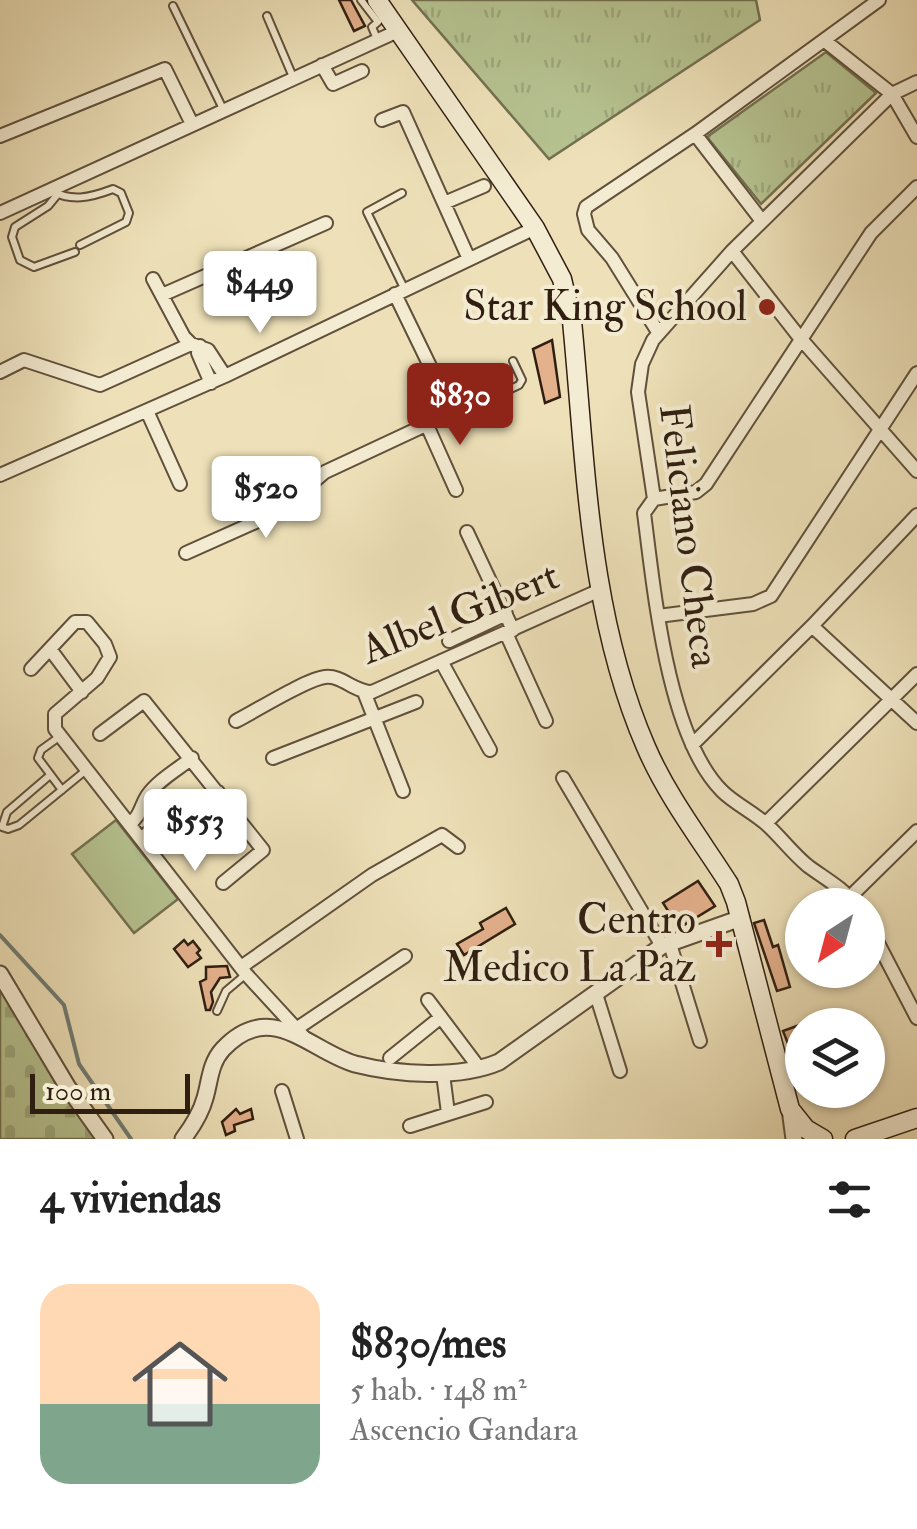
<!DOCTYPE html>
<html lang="es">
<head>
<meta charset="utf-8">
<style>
  body { margin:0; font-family:"IM FELL Double Pica",serif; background:#f2f2f2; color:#222; height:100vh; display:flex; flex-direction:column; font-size:38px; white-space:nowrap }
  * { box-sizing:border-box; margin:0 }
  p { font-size:32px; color:#767676 }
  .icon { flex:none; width:55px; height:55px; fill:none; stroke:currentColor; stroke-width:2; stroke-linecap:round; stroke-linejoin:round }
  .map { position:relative; height:1139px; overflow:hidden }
  .panel { display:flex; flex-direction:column; background:#fff; flex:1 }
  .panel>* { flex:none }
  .needle { width:65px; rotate:216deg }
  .buttons { position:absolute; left:785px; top:888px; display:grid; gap:20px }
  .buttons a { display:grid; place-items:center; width:100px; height:100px; border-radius:50%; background:#fff; box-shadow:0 2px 8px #0004; font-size:50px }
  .scale { position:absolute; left:30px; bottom:25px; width:160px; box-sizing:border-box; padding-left:10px; border:5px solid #301f11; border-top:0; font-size:28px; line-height:35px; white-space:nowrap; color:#301f11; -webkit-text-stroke:8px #f4ecd2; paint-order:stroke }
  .price { position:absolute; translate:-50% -85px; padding:0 22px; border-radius:10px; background:#fff; color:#222; font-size:32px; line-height:65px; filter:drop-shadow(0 2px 5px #0008) }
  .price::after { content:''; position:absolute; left:50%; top:60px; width:30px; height:22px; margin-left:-15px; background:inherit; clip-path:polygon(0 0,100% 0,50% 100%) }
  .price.on { background:#8f2418; color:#fff }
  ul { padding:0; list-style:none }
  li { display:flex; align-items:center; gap:30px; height:250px; padding:0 40px }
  li span { display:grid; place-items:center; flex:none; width:280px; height:200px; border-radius:30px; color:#555 }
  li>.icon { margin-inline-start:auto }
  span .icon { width:120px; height:120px; fill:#fffc; stroke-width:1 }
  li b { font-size:42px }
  h2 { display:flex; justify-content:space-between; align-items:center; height:120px; padding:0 40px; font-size:42px }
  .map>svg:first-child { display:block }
  .green { fill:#b6c391; stroke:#737151; stroke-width:2.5 }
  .cemetery { fill:url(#cemetery-stones); stroke:#737151; stroke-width:2.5 }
  .park { fill:url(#park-tufts); stroke:#737151; stroke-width:2.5 }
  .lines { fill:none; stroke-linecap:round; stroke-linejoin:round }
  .stream { stroke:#707d74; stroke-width:4 }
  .building { fill:#e4b18d; stroke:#301f11; stroke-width:2.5 }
  .service-casing { stroke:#60503b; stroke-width:10 }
  .minor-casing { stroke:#60503b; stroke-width:16 }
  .tertiary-casing { stroke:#60503b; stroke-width:19 }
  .secondary-casing { stroke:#301f11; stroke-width:21 }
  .service { stroke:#f4ecd2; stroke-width:6 }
  .minor { stroke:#f4ecd2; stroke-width:12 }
  .tertiary { stroke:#f4ecd2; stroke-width:15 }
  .secondary { stroke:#f4ecd2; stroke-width:18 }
  .poi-dot { fill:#8f2418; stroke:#f4ecd2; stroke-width:4 }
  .labels { text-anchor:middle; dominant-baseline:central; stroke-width:8; stroke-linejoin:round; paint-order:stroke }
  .poi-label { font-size:42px; fill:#301f11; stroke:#f4ecd2; text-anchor:end }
  .street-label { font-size:42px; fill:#301f11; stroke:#f4ecd2 }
</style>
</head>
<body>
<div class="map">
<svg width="917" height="1139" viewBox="0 0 917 1139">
  <defs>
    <pattern id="cemetery-stones" width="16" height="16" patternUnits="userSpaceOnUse" patternTransform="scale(2.5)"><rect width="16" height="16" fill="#b6c391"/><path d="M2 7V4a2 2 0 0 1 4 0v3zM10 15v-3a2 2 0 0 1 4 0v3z" fill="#9da77c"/></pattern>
    <pattern id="park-tufts" width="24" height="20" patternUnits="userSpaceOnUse" patternTransform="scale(2.5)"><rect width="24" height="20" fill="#b6c391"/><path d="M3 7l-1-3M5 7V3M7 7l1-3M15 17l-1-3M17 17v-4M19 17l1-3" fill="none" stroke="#9da77c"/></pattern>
  </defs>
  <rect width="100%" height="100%" fill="#eee1b9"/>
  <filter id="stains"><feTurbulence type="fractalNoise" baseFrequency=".002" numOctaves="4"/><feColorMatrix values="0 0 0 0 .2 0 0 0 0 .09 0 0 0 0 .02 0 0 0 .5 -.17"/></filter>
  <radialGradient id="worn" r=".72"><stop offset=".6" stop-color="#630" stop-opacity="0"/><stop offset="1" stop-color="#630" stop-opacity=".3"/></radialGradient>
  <path class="green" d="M116,820L178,899L134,933L72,854Z"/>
  <path class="cemetery" d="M0,991L22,1018L60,1092L100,1139H0Z"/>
  <path class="park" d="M412,0H756L760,20L549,159Z
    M826,52L876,93L761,204L707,137Z"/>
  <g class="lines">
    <path class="stream" d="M0,935L64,1005L79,1064L131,1139"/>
  </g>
  <path class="building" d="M339,0H351L365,26L354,31Z
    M552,340L560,397L545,403L533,349Z
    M698,881L715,906L679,928L663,903Z
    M506,908L515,924L464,955L457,944L483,929L480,923Z
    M764,920L773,947L778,945L790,987L777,991L754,923Z
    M184,940L188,945L193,941L200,950L197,953L201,958L188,967L174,949Z
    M227,966L230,977L220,978L211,992L213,1002L210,1010H206L200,982L206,979V967Z
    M802,1024V1059L795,1061L783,1031Z
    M236,1109L240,1114L251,1109L253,1119L234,1125L235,1131L226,1135L222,1122Z"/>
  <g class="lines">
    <g class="service-casing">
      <path id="service" d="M361,0L378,22L372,27L377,39
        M173,6L223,109
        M267,16L293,77
        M49,190C72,202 89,198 113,189L121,193L129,213L126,222L80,245
        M402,193L367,212L404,288
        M57,195L48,206L15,227L12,237L20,260L34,267L75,252
        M444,401L473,407L519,385L522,380L513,361
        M59,737L41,750L38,758L62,790
        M2,827L8,829L19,825L85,771
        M2,827L7,812L49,776
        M217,1011L226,991L245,975"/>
    </g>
    <g class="minor-casing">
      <path id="minor" d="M825,41L892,94L917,137
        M322,65L333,84L362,71
        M382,120L403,112L469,259
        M695,134L762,221
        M0,136L165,69L192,124
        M444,203L484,186
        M0,213L400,30
        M732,251L800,338L917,471
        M153,279L184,337L191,344L208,350L225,376
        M162,295L326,223
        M658,332L612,258L588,230L584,214L586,207L695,134L879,0
        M200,346L198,353L211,383
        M0,372L24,360L100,385L191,344
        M147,411L180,484
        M426,423L456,490
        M0,475L225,376L535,228
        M654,499L696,492L706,484L871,233L917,187
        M467,532L513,630
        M186,553L278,512L325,472L432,422L440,415L444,395L395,294
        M658,616L753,604L771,596L917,373
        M812,626L917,723
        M506,633L546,721
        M449,641L506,614
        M50,649L82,692
        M441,661L490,750
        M31,669L75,622H87L105,644L110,657L97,678L55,714V729L246,974L303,1036
        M364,692L403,791
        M236,721C256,711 306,679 325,677C342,675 354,692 372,692L600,590
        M100,734L144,701L263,850L223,883
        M692,745L812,626L917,515
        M273,758L416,702
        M563,778L662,946
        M766,823L917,674
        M129,824C141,816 140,807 147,796C157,781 178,769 192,758
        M141,839L150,831L171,828L218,792
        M850,897L917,831
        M855,905C845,889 824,878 808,866C792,853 780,836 765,823C751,811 734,803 722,791C667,736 654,589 644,513L654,499L638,392L642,364L653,340L732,251L892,94L917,82
        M868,924L917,1018
        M670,944L700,1041
        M241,967L372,875L442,835L458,847
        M596,994L620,1071
        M428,1000L480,1069
        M296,1029L405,956
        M390,1058L441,1017
        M443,1074L448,1113
        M282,1091L297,1139
        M410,1126L486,1102"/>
    </g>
    <g class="tertiary-casing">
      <path id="tertiary" d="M0,974L67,1086L105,1139
        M790,1109L794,1139
        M183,1139C192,1127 201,1113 205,1098C210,1081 210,1063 223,1049C271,998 310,1051 355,1064C398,1075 459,1079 499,1062L662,946L741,918"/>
    </g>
    <g class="secondary-casing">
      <path id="secondary" d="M377,0L535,228L562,279L572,321C586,463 588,614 646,747C667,796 701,840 729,884L736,902L790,1109L806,1129L823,1139
        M855,1139L917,1118"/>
    </g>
    <use href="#service" class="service"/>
    <use href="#minor" class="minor"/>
    <use href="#tertiary" class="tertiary"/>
    <use href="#secondary" class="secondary"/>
  </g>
  <g class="poi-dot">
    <circle cx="767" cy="307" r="10"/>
    <path d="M714 929h10v10h10v10h-10v10h-10v-10h-10v-10h10z"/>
  </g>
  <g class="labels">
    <g class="poi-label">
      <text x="747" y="307">Star King School</text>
      <text x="696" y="920">Centro<tspan x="696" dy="48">Medico La Paz</tspan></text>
    </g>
    <g class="street-label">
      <text transform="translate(689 536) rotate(83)">Feliciano Checa</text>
      <text transform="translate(460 613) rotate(-22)">Albel Gibert</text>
    </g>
  </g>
  <rect width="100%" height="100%" filter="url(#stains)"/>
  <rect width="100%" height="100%" fill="url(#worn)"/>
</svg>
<div class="buttons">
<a><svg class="needle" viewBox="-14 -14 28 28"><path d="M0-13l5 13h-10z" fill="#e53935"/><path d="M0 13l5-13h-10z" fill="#767676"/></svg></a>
<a><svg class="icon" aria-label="layers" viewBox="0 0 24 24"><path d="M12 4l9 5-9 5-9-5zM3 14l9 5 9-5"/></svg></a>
</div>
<div class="scale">100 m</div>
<b class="price" style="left:260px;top:336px">$449</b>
<b class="price on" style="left:460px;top:448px">$830</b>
<b class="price" style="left:266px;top:541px">$520</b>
<b class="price" style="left:195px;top:874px">$553</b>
</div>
<section class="panel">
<h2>4 viviendas<svg class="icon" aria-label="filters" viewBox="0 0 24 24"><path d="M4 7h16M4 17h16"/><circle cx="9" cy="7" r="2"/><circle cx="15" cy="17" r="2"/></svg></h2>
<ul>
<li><span style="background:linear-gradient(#ffd9b3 60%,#7fa58c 0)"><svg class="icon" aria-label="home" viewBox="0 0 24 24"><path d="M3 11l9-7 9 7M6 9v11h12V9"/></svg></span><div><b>$830/mes</b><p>5 hab. · 148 m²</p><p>Ascencio Gandara</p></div></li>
</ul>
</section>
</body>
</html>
